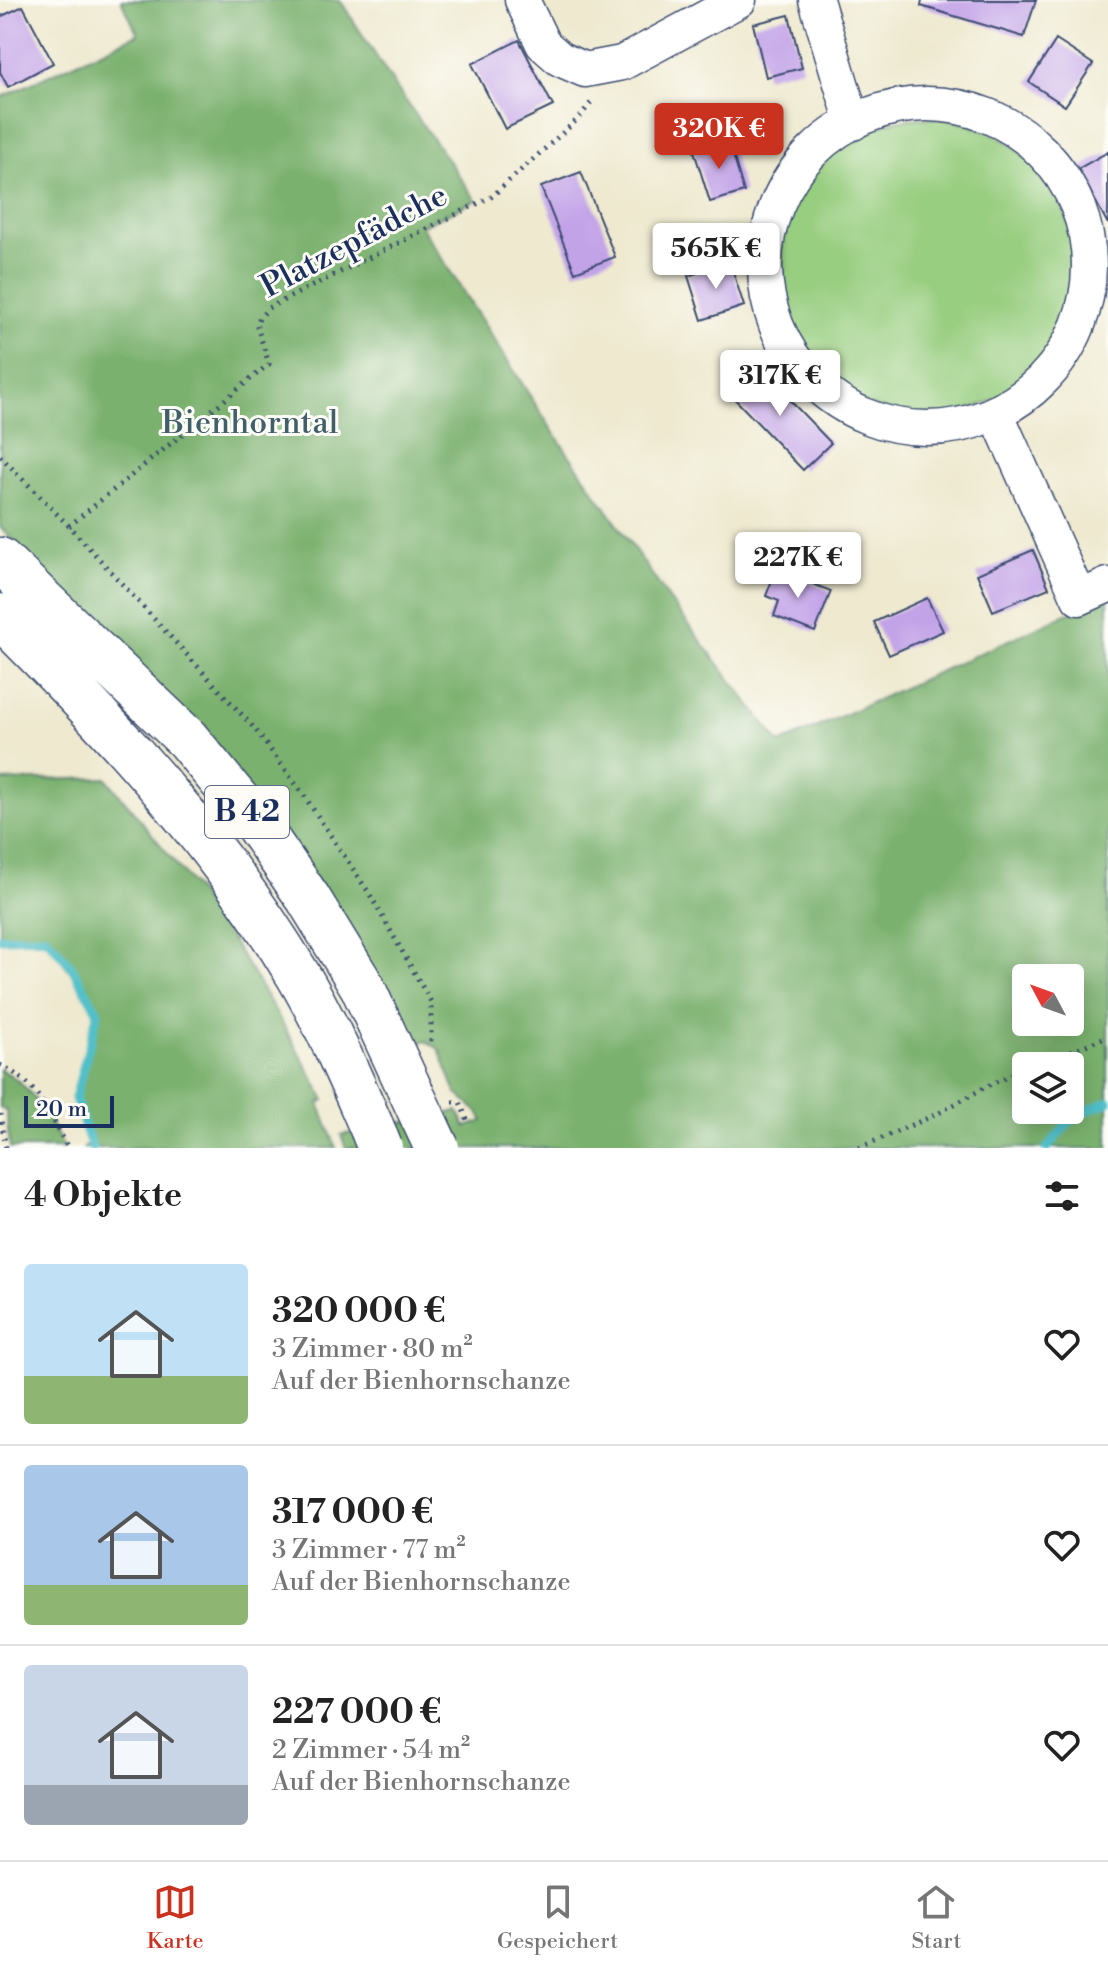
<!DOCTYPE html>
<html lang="de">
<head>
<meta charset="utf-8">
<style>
  body { margin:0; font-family:"Libre Bodoni",serif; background:#f2f2f2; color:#222; height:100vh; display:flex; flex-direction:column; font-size:30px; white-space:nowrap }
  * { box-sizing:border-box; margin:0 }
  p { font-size:26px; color:#767676 }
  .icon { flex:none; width:44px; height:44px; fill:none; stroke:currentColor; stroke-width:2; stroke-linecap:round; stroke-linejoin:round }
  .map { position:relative; height:1148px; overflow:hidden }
  .drawer { display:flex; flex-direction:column; background:#fff; flex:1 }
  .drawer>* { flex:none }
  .needle { width:52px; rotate:311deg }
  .tools { position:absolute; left:1012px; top:964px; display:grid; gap:16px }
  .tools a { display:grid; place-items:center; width:72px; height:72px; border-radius:8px; background:#fff; box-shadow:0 4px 20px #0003; font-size:40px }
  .scale { position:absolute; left:24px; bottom:20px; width:90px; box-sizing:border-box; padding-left:8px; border:4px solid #1b2f5e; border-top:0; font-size:22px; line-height:28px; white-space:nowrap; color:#1b2f5e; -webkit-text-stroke:6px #fdfcf7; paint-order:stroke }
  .price { position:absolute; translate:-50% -68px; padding:0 18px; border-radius:8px; background:#fff; color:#222; font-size:26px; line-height:52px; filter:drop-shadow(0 2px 4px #0008) }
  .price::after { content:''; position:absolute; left:50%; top:48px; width:24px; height:18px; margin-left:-12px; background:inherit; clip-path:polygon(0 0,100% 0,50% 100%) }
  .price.on { background:#c8321e; color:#fff }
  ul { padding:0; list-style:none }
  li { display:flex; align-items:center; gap:24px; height:200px; padding:0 24px }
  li+li { border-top:2px solid #e0e0e0 }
  li span { display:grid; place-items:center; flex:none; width:224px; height:160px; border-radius:8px; color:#555 }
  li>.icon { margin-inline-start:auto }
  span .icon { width:96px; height:96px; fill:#fffc; stroke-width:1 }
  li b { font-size:34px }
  h2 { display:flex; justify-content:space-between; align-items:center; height:96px; padding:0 24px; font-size:34px }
  .tab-bar { display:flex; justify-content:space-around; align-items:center; height:112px; border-top:2px solid #e0e0e0; background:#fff; font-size:22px; color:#767676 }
  .tab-bar a { display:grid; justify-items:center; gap:4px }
  .tab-bar .on { color:#c8321e }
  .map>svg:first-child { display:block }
  .green { fill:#98ce80; stroke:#5a7e6f; stroke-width:2 }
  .forest { fill:#7ab16e; stroke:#4a7066; stroke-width:2; fill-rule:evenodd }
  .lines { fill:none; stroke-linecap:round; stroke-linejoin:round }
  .stream { stroke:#51bfc9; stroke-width:9 }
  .building { fill:#c2a3e8 }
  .minor-casing { stroke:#3b4b6f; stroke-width:37 }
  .trunk-casing { stroke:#3b4b6f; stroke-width:47 }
  .path { stroke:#3b4b6f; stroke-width:5; stroke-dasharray:2 6; stroke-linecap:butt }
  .minor { stroke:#fff; stroke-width:34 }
  .trunk { stroke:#fff; stroke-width:44 }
  .trunk-bridge-casing { stroke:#3b4b6f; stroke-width:47; stroke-linecap:butt }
  .trunk-bridge { stroke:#fff; stroke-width:44 }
  .labels { text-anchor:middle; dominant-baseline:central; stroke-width:6; stroke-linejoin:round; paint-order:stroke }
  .shield { fill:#fdfcf7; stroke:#5f6c8c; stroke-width:2 }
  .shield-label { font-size:30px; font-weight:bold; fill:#1b2f5e }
  .street-label { font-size:32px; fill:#1b2f5e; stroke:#fdfcf7 }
  .park-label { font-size:32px; fill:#405f68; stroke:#fdfcf7 }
</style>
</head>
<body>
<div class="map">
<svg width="1108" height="1148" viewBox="0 0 1108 1148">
  <rect width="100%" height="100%" fill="#fdfcf7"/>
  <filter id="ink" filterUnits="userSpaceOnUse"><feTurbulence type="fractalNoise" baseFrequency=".0125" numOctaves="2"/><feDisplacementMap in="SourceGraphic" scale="16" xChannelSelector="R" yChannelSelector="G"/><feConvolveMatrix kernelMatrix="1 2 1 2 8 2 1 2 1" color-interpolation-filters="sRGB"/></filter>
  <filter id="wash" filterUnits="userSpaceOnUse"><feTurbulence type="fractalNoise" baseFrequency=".006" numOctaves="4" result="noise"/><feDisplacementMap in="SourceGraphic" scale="32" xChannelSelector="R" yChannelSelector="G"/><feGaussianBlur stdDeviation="1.8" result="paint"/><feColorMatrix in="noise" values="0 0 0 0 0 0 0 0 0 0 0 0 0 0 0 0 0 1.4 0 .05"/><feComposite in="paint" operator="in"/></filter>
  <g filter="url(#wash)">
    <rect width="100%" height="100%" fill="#eee9cf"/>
    <path class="green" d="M777 267a149 149 0 1 1 298 0a149 149 0 1 1-298 0Z"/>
    <path class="forest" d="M121,0H340L396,87L476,200L421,226L552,430L669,599L780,744L1108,595V1148H346L341,1135L458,1111L466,1127L483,1121L479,1113L456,1093L439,1049L425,1041L411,1046L118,644L0,527V98L138,34ZM1026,978H1070V1022H1026ZM1026,1066H1070V1110H1026Z
      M106,778C151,833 197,887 236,947C268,997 297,1048 325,1100L319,1103L336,1148H84L88,1144L73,1099L95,1011L70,971L46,941H0V781Z
      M0,1069C33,1086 47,1116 64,1148H10L6,1111L0,1108Z"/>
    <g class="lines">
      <path class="stream" d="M0,938L46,937L71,966L98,1012L75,1098L92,1148
        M1047,1148L1074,1116L1108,1102"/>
    </g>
    <g id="blocks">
      <path class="building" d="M922,0H1036L1024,37L921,6Z
        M23,6L53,63L8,87L0,72V17Z
        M789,15L802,68L766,77L753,24Z
        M519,40L553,106L505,129L472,64Z
        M1056,40L1093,64L1065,106L1029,82Z
        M729,141L744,192L710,202L694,151Z
        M1108,152V224L1078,169Z
        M581,172L615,257L575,272L541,187Z
        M730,262L744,306L702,320L688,276Z
        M756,365L831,443L803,470L728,392Z
        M1033,550L1049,588L993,611L977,574Z
        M776,570L831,591L815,632L774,616L779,601L766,596Z
        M927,598L943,631L889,655L874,622Z"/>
    </g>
  </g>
  <g filter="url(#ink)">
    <use href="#blocks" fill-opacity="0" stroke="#3b4b6f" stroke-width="2"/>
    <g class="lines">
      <g class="minor-casing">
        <path id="minor" d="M522,0L543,44L560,59L585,70L622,63L739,0
          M816,0L853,123
          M765 266a162 162 0 1 1 324 0a162 162 0 1 1-324 0Z
          M996,413L1079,598L1108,585"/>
      </g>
      <g class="trunk-casing">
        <path id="trunk" d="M0,560L187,739L253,819L308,898L362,986L423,1118
          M0,616C111,726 217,840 298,975C327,1024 349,1076 372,1128"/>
      </g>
      <path class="path" d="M0,456L69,526L255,729L303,794L369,893L431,1002V1046
        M69,526L269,364L256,323L268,308L491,197L578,119L594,99
        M0,1065C37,1082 50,1114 68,1148
        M1034,1066L1108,1036
        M453,1102H460L468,1122
        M0,1114L6,1148
        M859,1148L937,1114L991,1084L1026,1069"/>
      <use href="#minor" class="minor"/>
      <use href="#trunk" class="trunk"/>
      <g class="trunk-bridge-casing">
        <path id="trunk-bridge" d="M423,1118L437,1148
          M372,1128L380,1148"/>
      </g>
      <use href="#trunk-bridge" class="trunk-bridge"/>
    </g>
  </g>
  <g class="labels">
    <rect class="shield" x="205" y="786" width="84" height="52" rx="6"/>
    <g class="shield-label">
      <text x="247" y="812">B 42</text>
    </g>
    <g class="street-label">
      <text transform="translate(354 241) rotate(-28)">Platzepfädche</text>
    </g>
    <g class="park-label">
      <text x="250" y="423">Bienhorntal</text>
    </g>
  </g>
</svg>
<div class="tools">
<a><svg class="needle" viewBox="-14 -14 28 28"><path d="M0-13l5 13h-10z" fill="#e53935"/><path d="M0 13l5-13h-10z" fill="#767676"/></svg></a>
<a><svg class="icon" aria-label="layers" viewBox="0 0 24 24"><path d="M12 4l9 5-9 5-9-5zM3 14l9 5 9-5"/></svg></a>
</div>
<div class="scale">20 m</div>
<b class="price on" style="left:719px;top:171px">320K €</b>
<b class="price" style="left:716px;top:291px">565K €</b>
<b class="price" style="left:780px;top:418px">317K €</b>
<b class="price" style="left:798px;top:600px">227K €</b>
</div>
<section class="drawer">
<h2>4 Objekte<svg class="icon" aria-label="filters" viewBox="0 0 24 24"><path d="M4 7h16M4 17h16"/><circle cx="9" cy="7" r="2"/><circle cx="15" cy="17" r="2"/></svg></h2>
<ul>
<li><span style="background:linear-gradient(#bfe0f5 70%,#8fb573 0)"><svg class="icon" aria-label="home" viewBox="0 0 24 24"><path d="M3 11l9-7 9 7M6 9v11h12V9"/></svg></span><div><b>320 000 €</b><p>3 Zimmer · 80 m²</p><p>Auf der Bienhornschanze</p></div><svg class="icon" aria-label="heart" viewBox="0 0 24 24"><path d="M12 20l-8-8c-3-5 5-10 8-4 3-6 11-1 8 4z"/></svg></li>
<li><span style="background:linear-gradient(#a9c7e8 75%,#8fb573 0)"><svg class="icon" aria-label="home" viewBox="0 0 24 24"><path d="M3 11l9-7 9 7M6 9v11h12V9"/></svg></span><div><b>317 000 €</b><p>3 Zimmer · 77 m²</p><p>Auf der Bienhornschanze</p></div><svg class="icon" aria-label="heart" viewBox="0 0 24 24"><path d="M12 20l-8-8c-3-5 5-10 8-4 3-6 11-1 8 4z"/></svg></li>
<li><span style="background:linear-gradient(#c9d6e8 75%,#9aa5b1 0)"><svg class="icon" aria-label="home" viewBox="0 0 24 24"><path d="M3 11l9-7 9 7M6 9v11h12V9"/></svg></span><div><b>227 000 €</b><p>2 Zimmer · 54 m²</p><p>Auf der Bienhornschanze</p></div><svg class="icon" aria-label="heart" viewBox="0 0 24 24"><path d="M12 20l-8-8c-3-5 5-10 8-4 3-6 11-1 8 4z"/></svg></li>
</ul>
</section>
<nav class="tab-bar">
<a class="on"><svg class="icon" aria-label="map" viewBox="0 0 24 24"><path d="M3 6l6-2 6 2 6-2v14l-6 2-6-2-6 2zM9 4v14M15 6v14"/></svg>Karte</a>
<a><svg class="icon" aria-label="saved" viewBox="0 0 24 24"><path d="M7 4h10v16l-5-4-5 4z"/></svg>Gespeichert</a>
<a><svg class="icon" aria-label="home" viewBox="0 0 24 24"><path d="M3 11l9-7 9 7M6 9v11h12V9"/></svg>Start</a>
</nav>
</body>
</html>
